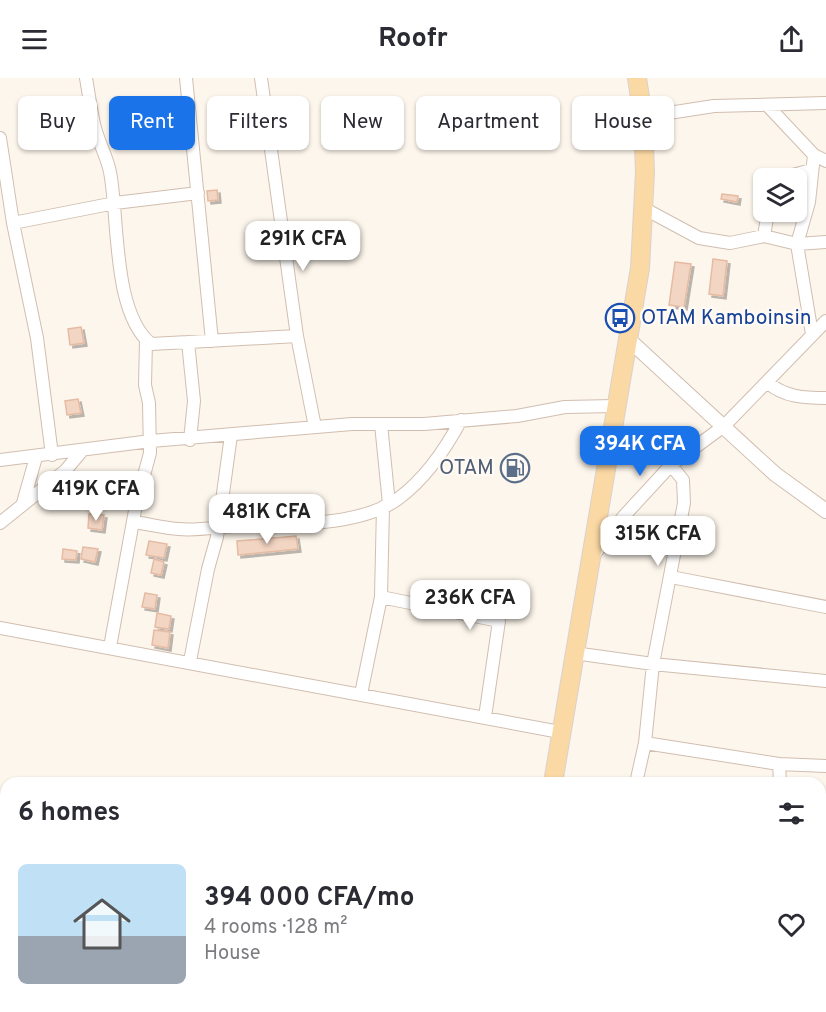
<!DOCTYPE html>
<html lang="en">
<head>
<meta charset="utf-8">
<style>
  body { margin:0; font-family:Overpass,sans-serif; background:#f7f7f7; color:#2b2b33; height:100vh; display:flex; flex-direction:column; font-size:22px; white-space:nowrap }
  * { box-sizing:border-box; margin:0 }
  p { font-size:20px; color:#7c7c81 }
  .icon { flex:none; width:33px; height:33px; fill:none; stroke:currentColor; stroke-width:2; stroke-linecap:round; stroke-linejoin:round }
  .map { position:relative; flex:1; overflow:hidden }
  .panel { position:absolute; left:0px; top:699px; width:826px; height:236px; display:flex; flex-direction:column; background:#fff; border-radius:18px 18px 0 0; box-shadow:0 2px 4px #0004 }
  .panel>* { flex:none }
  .hud { position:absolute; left:18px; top:18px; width:790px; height:54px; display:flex; gap:12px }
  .buttons { position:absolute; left:753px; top:90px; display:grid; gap:12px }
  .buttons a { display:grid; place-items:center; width:54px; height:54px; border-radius:9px; background:#fff; box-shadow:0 2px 4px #0004; font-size:30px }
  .price { position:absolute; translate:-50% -51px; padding:0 14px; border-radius:12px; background:#fff; color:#222; font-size:20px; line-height:39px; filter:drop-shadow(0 2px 3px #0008) }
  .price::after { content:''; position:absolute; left:50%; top:36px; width:18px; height:14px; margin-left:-9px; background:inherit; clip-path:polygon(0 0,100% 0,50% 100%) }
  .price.current { background:#1a73e8; color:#fff }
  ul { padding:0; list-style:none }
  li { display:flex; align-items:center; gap:18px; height:150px; padding:0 18px }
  li span { display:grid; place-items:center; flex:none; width:168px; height:120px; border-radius:9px; color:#555 }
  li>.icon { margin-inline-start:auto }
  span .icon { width:72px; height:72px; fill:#fffc; stroke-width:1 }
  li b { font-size:26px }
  h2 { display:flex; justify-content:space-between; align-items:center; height:72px; padding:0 18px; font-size:26px }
  .pill { padding:0 21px; border-radius:9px; background:#fff; box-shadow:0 2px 4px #0004; font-size:21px; line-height:54px }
  .pill.current { background:#1a73e8; color:#fff }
  header { display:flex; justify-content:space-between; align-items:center; height:78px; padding:0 18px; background:#fff; font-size:27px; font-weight:700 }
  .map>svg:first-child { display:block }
  .building { fill:#f3d5c3; stroke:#e6bba3; stroke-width:1.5; filter:url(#shadow) }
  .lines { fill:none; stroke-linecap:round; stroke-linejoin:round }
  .minor-casing { stroke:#d1beb0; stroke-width:14 }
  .tertiary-casing { stroke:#d1beb0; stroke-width:16 }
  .primary-casing { stroke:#dad1cd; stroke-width:20 }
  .minor { stroke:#fff; stroke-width:12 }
  .tertiary { stroke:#fff; stroke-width:14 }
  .primary { stroke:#fbd9a5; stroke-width:18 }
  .labels { text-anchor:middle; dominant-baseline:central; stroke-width:5; stroke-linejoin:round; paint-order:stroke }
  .transit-label { font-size:21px; fill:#164399; stroke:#fffaf3; text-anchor:start }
  .service-label { font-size:21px; fill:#4e5e75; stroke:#fffaf3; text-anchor:end }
</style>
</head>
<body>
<header><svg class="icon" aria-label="menu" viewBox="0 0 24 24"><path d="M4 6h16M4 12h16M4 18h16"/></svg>Roofr<svg class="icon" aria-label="share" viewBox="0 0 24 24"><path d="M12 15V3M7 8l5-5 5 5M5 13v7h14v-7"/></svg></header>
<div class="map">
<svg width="826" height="934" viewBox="0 0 826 934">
  <defs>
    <filter id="shadow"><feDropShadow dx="3" dy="3" stdDeviation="0" flood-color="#0004"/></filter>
  </defs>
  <rect width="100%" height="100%" fill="#fdf6ec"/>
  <path class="building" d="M217,112L218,122L208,123L207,113Z
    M722,116L738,118L737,124L721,121Z
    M713,181L727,183L723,218L709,216Z
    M675,184L691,186L684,229L669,227Z
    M81,249L84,265L70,267L68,251Z
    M78,321L81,335L67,337L65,323Z
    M87,401L98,404L95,417L84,414Z
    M89,436L104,437L102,452L88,450Z
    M296,458L298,471L238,477L237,463Z
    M149,463L167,466L164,480L146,477Z
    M83,469L98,471L95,484L81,481Z
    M63,471L77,473L76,482L62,481Z
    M154,481L164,484L161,497L151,495Z
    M145,515L157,517L155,531L142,529Z
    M157,535L171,538L169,551L155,549Z
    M154,552L170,554L168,570L152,567Z"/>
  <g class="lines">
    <g class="minor-casing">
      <path id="minor" d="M86,0C89,17 91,34 95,50C99,65 107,79 110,94C119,140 112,234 151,266L188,264L194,323L190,362
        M186,0L212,263
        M767,27L814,77L826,83
        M643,39L714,28L826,25
        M0,60L13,145L37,260L52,377
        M814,77L809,124L797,166L826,164
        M782,100L811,92
        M645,131L699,160L730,165L764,158L797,166L812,256
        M13,145L115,125L198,115
        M764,158L768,134
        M297,258L315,349
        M188,264L297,258L261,0
        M768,305C785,319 804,320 826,320
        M381,346L389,426
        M0,382L151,363L352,346H424L517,338L565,329L615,328
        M23,425L36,379
        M134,444C149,446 164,450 179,451C197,453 216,449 234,448C281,446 360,450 399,420C426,400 445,372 461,342
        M0,445L65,393L81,374
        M593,478L624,438L671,387L724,348L826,243
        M671,499L826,529
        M381,519L499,543L485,639
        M0,550L560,654
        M110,569L136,427L150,375L149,325L145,307L146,262
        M574,575L653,586L826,603
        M190,583L208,491L217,459L231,357
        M361,616L381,519L383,429
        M645,665L779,686
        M636,705L645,665L653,586L684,425L683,402L671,387
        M780,705L779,686L826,688
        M797,928L798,934
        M588,934L589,928"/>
    </g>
    <g class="tertiary-casing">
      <path id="tertiary" d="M628,261L775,396L826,433"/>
    </g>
    <g class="primary-casing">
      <path id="primary" d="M553,705L640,190L645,94L643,39L637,0
        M513,934L514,928"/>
    </g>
    <use href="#minor" class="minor"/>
    <use href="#tertiary" class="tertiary"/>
    <use href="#primary" class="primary"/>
  </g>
  <defs>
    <g id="bus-ring" transform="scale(1.5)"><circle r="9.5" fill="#fffaf3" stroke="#1a4fb4" stroke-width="1.5"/><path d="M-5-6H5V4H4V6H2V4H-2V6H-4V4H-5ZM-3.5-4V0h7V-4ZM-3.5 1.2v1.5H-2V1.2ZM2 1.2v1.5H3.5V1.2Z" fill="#1a4fb4"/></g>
    <g id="fuel-ring" transform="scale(1.5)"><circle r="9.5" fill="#fffaf3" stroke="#5c6f8a" stroke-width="1.5"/><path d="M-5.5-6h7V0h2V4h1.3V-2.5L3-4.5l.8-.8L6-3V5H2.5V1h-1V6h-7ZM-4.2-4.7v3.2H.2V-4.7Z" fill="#5c6f8a"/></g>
  </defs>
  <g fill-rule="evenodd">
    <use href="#bus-ring" x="620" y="240"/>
    <use href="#fuel-ring" x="515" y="390"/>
  </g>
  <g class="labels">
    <g class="transit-label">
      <text x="641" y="240">OTAM Kamboinsin</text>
    </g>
    <g class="service-label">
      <text x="494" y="390">OTAM</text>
    </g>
  </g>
</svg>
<div class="buttons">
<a><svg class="icon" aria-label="layers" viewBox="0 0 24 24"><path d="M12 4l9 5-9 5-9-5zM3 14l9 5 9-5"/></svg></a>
</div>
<b class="price" style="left:303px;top:194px">291K CFA</b>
<b class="price current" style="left:640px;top:399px">394K CFA</b>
<b class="price" style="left:96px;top:444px">419K CFA</b>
<b class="price" style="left:267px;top:467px">481K CFA</b>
<b class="price" style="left:658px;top:489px">315K CFA</b>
<b class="price" style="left:470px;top:553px">236K CFA</b>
<div class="hud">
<a class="pill">Buy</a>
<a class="pill current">Rent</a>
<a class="pill">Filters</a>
<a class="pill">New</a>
<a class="pill">Apartment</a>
<a class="pill">House</a>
</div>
<section class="panel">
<h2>6 homes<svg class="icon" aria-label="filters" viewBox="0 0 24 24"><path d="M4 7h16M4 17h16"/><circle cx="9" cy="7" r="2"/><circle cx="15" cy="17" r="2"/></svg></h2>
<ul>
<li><span style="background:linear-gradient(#bfe0f5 60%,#9aa5b1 0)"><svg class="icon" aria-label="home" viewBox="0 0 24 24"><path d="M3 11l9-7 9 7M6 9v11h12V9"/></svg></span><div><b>394 000 CFA/mo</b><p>4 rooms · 128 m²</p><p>House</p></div><svg class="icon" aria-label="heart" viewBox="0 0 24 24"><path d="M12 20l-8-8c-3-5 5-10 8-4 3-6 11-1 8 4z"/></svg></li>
</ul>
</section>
</div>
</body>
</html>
